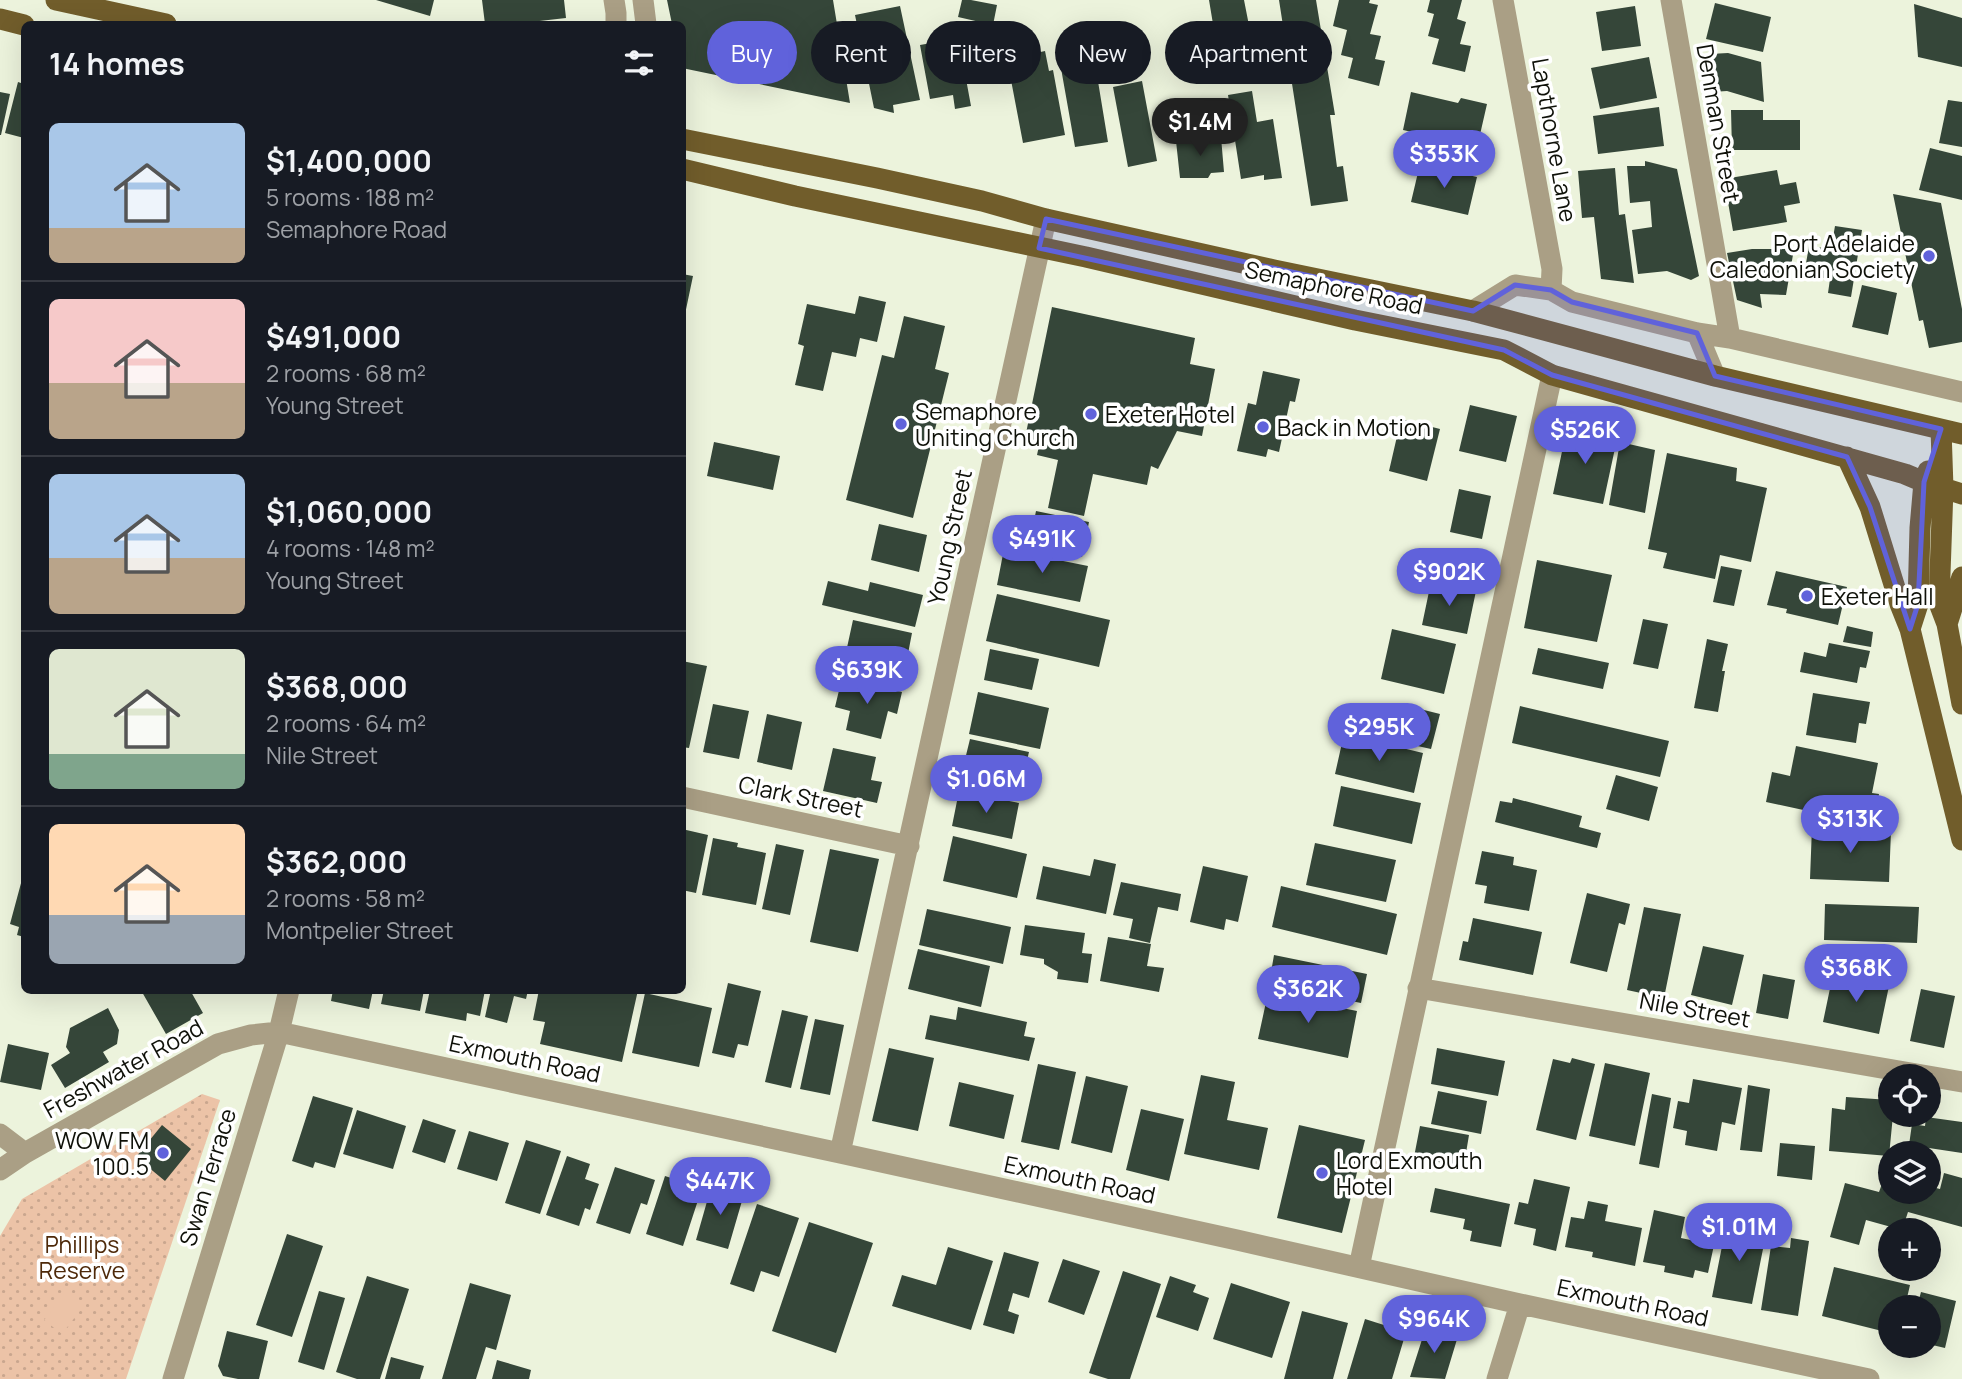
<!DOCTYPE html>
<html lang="en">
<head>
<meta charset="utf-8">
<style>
  body { margin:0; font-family:Manrope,sans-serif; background:#20242c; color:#f1f3f6; height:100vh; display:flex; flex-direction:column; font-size:26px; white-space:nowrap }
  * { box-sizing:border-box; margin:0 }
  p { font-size:23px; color:#9ea1a6 }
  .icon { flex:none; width:38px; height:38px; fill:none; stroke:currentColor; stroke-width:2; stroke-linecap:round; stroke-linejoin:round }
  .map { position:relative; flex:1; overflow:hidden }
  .details { position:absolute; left:21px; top:21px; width:665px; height:973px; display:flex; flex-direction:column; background:#171b24; border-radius:10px; box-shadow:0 7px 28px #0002 }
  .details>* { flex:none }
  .banner { position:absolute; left:707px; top:21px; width:665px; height:63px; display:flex; gap:14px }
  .fabs { position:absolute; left:1878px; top:1064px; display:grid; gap:14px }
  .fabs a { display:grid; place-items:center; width:63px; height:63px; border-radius:50%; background:#171b24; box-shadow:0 7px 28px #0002; font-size:35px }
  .price { position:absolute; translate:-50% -60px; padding:0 16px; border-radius:24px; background:#6062db; color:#fff; font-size:23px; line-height:46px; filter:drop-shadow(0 2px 4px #0008) }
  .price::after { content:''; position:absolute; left:50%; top:42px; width:21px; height:16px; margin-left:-10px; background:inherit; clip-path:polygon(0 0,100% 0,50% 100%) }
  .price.current { background:#222; color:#fff }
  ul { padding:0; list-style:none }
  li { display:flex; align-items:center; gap:21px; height:175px; padding:0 28px }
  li+li { border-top:2px solid #363941 }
  li span { display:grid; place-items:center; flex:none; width:196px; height:140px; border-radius:10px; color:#555 }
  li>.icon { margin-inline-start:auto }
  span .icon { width:84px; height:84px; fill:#fffc; stroke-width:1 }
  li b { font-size:30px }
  h2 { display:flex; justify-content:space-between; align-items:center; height:84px; padding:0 28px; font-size:30px }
  .tag { padding:0 24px; border-radius:32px; background:#171b24; box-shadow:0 7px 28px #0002; font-size:24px; line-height:63px }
  .tag.current { background:#6062db; color:#fff }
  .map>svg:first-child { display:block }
  .park { fill:url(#park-dots) }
  .pitch { fill:#ecc3a7 }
  .building { fill:#354639 }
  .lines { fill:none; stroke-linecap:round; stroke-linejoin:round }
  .minor { stroke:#aa9f85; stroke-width:21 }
  .major { stroke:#715d2b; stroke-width:21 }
  .marked { fill:#6062db; fill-opacity:0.2; stroke:#6062db; stroke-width:5; stroke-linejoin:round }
  .poi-dot { fill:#6062db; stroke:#fff; stroke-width:2.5 }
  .labels { text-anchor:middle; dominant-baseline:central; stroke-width:7; stroke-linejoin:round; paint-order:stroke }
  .street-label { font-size:23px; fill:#0f1109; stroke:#fff }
  .poi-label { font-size:23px; fill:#0f1109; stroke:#fff; text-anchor:start }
  .park-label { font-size:23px; fill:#4e2909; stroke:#fff }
</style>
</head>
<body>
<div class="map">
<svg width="1962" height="1379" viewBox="0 0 1962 1379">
  <defs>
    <pattern id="park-dots" width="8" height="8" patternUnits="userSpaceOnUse" patternTransform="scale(1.75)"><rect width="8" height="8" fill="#ecc3a7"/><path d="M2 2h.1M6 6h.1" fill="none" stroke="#c9a68e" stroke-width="1.8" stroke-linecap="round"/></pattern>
  </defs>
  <rect width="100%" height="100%" fill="#ecf3dc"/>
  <path class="park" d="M202,1094L220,1100L126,1379H0V1236L22,1199Z"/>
  <path class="pitch" d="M64,1294L82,1308L62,1334L44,1320Z"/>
  <path class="building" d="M376,0H434L430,16Z
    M482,0H564L566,18L513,24H485Z
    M667,0H833L850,103L682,68V24H672Z
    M962,0H971L997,5L993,25L958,17Z
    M1209,0H1244L1255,56L1241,59L1243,68L1221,72Z
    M1279,0H1316L1335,115H1330L1337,167L1343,166L1348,201L1311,206Z
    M1339,0H1370L1369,3L1378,5L1370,34L1381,36L1375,59L1385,61L1379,86L1348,78L1353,58L1341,55L1347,30L1333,26Z
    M1430,0H1462L1457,19L1466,22L1460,44L1471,46L1465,72L1432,64L1439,39L1428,36L1434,14L1427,12Z
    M1715,3L1771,17L1763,52L1706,39Z
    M1914,4L1962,18V67L1918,57Z
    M900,6L920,100L893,105L894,113L874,108L855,15Z
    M1635,6L1641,46L1602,51L1596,12Z
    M956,25L971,106L955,109L953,95L930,99L920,45L937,42L936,29Z
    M1023,34L1027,55L1045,51L1049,71L1053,70L1065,135L1023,143L1003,38Z
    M1093,51L1108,142L1075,147L1059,57Z
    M1728,53L1761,62L1764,102L1727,91L1712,92L1710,54Z
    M1649,57L1657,98L1600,109L1591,68Z
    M1142,81L1157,161L1128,167L1113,87Z
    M18,82L24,84V138L5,133Z
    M1252,91L1257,122L1273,119L1282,178L1264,180V175L1241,179L1228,95Z
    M0,92L10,94L1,135H0Z
    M1411,92L1458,103L1461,98L1487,104L1479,139L1454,133L1452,141L1403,130Z
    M1948,100L1962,102V147L1939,143Z
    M1659,107L1664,146L1598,154L1593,116Z
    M1731,110H1763V120H1800V150H1732Z
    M1221,137L1224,172L1211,173L1208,178H1180L1176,141Z
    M1930,148L1962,156V200L1919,190Z
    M1645,161L1677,169L1699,276L1691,280L1667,271L1638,274L1632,230L1652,227L1650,201L1630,203L1627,166H1645Z
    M1420,164L1477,177L1468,215L1411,202Z
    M1615,168L1619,215L1625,214L1634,283L1601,279L1594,217L1582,218L1578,171Z
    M1777,170L1780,185L1796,182L1800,203L1784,206L1787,222L1733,231L1724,179Z
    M1893,194L1941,203L1962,309V342L1929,348L1923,320L1919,321Z
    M1835,226L1862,230L1851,297L1828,293L1830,279L1804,275L1809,246L1831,249Z
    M1752,249H1794L1786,295L1760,294L1762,308L1737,300L1727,253Z
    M682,274L693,276L684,319L682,318Z
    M1862,285L1897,293L1888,335L1852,327Z
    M859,296L886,302L877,342L860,338L856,357L832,352L823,391L795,385L804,346L798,344L807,304L855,314Z
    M1052,307L1195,338L1190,364L1215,369L1202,436L1177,431L1158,469L1151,466L1147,485L1093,474L1084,516L1048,508L1058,460L1037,455L1040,441L1025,438Z
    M904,316L945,326L935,369L949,373L913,518L846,500L882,355L894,358Z
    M1263,371L1300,379L1295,402L1290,401L1279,452L1268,449L1266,457L1237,451L1248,403L1256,405Z
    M1470,405L1517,416L1506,462L1459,451Z
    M1401,419L1440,429L1427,481L1389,471Z
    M1567,428L1617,439L1603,504L1553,494Z
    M714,442L780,456L773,490L707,476Z
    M1620,442L1655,450L1645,513L1609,505Z
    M1667,453L1737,468L1736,481L1767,488L1751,562L1720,555L1715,579L1663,568L1667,553L1648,549Z
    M1459,489L1491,496L1482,539L1450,532Z
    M1036,511L1089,522L1082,557L1029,545Z
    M879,524L927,535L919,572L871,560Z
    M1004,549L1088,566L1080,602L997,585Z
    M1537,560L1612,575L1597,642L1524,628Z
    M1721,566L1742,570L1734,606L1713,602Z
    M1776,571L1847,587L1838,625L1786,613L1787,609L1767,605Z
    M828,581L868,591L870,582L923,595L915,627L822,605Z
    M1431,582L1476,591L1467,634L1422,625Z
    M997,594L1110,620L1099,667L986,641Z
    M1643,619L1668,624L1658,669L1633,664Z
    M853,620L912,633L906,664L901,663L898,677L843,666Z
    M1847,626L1873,632L1871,647L1843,642Z
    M1392,629L1456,644L1444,694L1381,679Z
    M1707,639L1728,644L1722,671H1725L1718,712L1694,708Z
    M1829,643L1870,651L1866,668L1860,667L1857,683L1800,672L1804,652L1826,657Z
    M1538,648L1609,663L1603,689L1532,674Z
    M990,649L1039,659L1032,690L984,680Z
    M682,661L707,666L689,748L682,747Z
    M842,678L902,692L897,714L888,711L881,739L846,730L850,711L835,707Z
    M978,692L1049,708L1040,749L969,734Z
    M1813,693L1870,702L1866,724L1859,723L1856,743L1806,735Z
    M713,704L749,711L739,759L703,752Z
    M1404,705L1440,714L1431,749L1395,741Z
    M1520,706L1669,741L1660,777L1512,743Z
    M767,714L802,722L792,770L757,762Z
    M1344,734L1423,753L1414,793L1335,774Z
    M970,739L1029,752L1019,794L960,780Z
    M1796,746L1878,763L1872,793L1879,794L1876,808L1872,807L1868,824L1766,802L1772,772L1790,776Z
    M833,748L876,757L871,780L882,782L877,803L823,791Z
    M1616,775L1658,787L1649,821L1606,809Z
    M1341,786L1421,803L1412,844L1333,826Z
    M959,791L1019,803L1012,839L952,826Z
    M1513,798L1582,816L1579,827L1601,833L1597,848L1495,822L1500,801L1512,803Z
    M1812,827L1891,831L1889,882L1810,879Z
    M682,829L708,835L696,893L682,890Z
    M953,836L1027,854L1017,898L943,881Z
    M713,838L738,843L737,847L766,853L756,905L702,895Z
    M1315,843L1396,860L1386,902L1306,885Z
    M776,844L804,850L790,915L762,909Z
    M830,849L879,859L858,952L810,942Z
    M1482,851L1514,857L1513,865L1537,870L1529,911L1484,903L1487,886L1475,884Z
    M1094,859L1116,864L1106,914L1036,899L1043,866L1090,876Z
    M1203,866L1248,876L1238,922L1226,919L1224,930L1190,922Z
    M24,872V937L17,935L19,927L10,924Z
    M1121,882L1181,894L1178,911L1158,907L1150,943L1129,938L1133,919L1113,915Z
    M1281,886L1397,914L1387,955L1272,927Z
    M1587,893L1630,904L1625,925L1619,923L1607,972L1570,963Z
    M1825,904L1919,907L1917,943L1824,940Z
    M1644,907L1681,914L1664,998L1627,990Z
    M927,909L1011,927L1003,964L919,945Z
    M1473,918L1542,932L1533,975L1459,960L1463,941L1468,942Z
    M1025,925L1085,933L1082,953L1092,954L1088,983L1057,979L1058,972L1044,964V959L1020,955Z
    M1108,937L1151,944L1147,966L1164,968L1159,992L1100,981Z
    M1703,946L1744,955L1732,1005L1691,995Z
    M918,949L990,966L981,1007L908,989Z
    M1274,955L1367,974L1361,1003L1269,984Z
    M1763,974L1795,980L1788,1019L1756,1013Z
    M1833,974L1889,986L1879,1034L1823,1022Z
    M728,983L761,991L748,1046L738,1044L734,1058L712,1053Z
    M1921,989L1955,996L1944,1048L1910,1041Z
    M145,990H190L203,1013L166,1034L142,992Z
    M333,990H373L369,1009L331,1001Z
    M384,990H424L420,1011L381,1004Z
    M430,990H485L480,1016L467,1013L466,1021L425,1013Z
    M491,990H528L526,999L514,996L507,1023L485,1017Z
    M539,990H638L622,1062L540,1044L545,1022L533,1020Z
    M645,993L712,1008L699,1067L632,1053Z
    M1268,993L1357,1011L1348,1058L1258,1039Z
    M958,1007L1027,1022L1024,1036L1035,1038L1029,1061L925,1039L930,1015L956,1020Z
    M108,1008L119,1030L117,1044L103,1052L109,1062L65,1088L51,1065L70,1053L66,1047L70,1028Z
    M782,1010L808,1016L791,1088L765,1082Z
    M815,1019L844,1025L830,1095L800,1089Z
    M8,1044L49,1053L41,1090L0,1082Z
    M889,1048L934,1058L918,1131L872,1121Z
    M1437,1048L1505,1061L1498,1096L1431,1084Z
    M1572,1058L1595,1064L1576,1140L1536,1130L1553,1059L1570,1063Z
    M1605,1063L1650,1073L1635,1146L1589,1136Z
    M1038,1064L1076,1072L1059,1150L1021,1142Z
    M1201,1075L1235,1082L1227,1120L1268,1128L1259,1170L1184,1154Z
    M1086,1076L1128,1086L1112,1153L1071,1143Z
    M1693,1079L1742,1088L1735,1125L1722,1122L1717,1151L1685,1145L1687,1131L1673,1128L1678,1101L1689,1103Z
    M959,1082L1014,1095L1004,1139L949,1126Z
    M1748,1085L1770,1089L1762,1152L1740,1150Z
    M1438,1091L1487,1101L1481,1134L1431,1124Z
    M1652,1094L1671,1098L1659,1168L1639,1164Z
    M313,1096L353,1108L335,1168L315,1162L313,1168L292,1161Z
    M1846,1097L1890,1100V1115H1893L1889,1156L1829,1151L1832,1108L1845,1110Z
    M1141,1109L1184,1119L1169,1181L1126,1170Z
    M357,1110L406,1126L393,1169L343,1154Z
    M1926,1117L1962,1122V1153L1909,1145L1912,1124L1925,1126Z
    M423,1119L456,1130L445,1163L412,1152Z
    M162,1125L191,1149L165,1181L136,1157Z
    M1299,1125L1365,1140L1342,1233L1277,1218Z
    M1420,1126L1469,1135L1465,1159L1455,1157L1453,1165L1414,1157Z
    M469,1131L509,1143L497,1181L457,1169Z
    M526,1140L561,1151L540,1214L505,1203Z
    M1780,1143L1815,1146L1812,1180L1777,1176Z
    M567,1156L590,1164L585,1179L599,1184L590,1210L585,1208L579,1226L546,1215Z
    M615,1167L655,1180L647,1205L641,1203L630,1234L596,1223Z
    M1944,1173L1962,1178V1227L1908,1212L1902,1230L1866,1220L1859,1245L1830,1237L1845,1183L1879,1192L1883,1181L1890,1183V1192H1928V1186L1940,1189Z
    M665,1176L702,1188L683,1246L646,1234Z
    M1534,1179L1570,1187L1556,1251L1533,1245L1536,1229L1514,1224L1519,1202L1528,1204Z
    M712,1184L744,1194L728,1249L696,1240Z
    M1435,1188L1510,1204L1501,1247L1470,1241L1472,1231L1463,1229L1465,1219L1430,1212Z
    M1588,1201L1608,1205L1605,1221L1642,1228L1635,1266L1592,1257L1593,1252L1565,1247L1571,1217L1584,1219Z
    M757,1204L799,1218L779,1277L761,1271L754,1292L730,1284Z
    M1654,1210L1685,1217L1681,1238L1714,1245L1708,1273L1695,1270L1693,1278L1664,1272L1665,1266L1643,1262Z
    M1727,1221L1767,1229L1752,1304L1712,1297Z
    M809,1222L873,1243L836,1353L772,1331Z
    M287,1234L323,1246L292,1337L256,1325Z
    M1791,1238L1809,1241L1798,1316L1761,1310L1771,1246L1790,1248Z
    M948,1247L993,1261L971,1330L892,1306L902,1275L936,1285Z
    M1004,1252L1039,1262L1029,1298L1013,1293L1008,1311L1019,1315L1014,1334L983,1325Z
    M1063,1259L1100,1271L1084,1315L1048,1302Z
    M1834,1267L1910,1285L1907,1298L1917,1300L1915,1307H1890V1333L1822,1316Z
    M1123,1271L1161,1284L1130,1379H1108L1089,1373Z
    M367,1276L409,1289L380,1379H357L336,1372Z
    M1170,1276L1196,1285L1193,1292L1209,1298L1198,1331L1156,1317Z
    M470,1283L511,1295L496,1350L486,1347L476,1379H442Z
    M1231,1283L1290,1302L1272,1358L1213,1339Z
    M319,1291L345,1298L324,1370L298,1362Z
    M1921,1292L1956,1301L1945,1348L1928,1344V1307H1917Z
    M1302,1311L1348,1323L1333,1379H1284Z
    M1365,1319L1406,1332L1392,1379H1347Z
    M1426,1327L1458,1336L1445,1379L1410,1377Z
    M227,1331L268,1341L259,1379H238L223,1376L218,1366Z
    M391,1357L424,1366L420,1379H385Z
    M497,1360L531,1370L529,1379H492Z"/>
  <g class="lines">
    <path class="minor" d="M614,0L616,13V24
      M643,0L646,24
      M1503,0L1552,269L1551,290
      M1671,0L1730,338
      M1473,311L1515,285L1551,290L1572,302L1697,333L1730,338L1962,392
      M1697,333L1715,376
      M682,797L909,846
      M1418,988L1962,1082
      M0,1134L25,1153
      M840,1153L1046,219
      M0,1170L25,1153L218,1044L251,1035L279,1032L840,1153L1237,1240L1520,1304L1869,1379
      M1359,1267L1552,375
      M173,1379L279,1032L289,990
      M1497,1379L1520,1304"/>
    <path class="major" d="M56,0L166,24
      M0,19L24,25
      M682,139L877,178L982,201L1046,219L1274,270L1473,311L1715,376L1962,434
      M682,169L795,196L1086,257L1355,320L1504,350L1552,375L1905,474L1924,482L1962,494
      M1941,429L1943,488L1939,603L1947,624L1962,704
      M1847,457L1870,507L1900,604L1910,629L1962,840
      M1947,624L1962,577
      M1910,629L1918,604L1920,528L1924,482L1928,471"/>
  </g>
  <path class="marked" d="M1046,219L1473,311L1515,285L1551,290L1572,302L1697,333L1715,376L1941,429L1924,482L1918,604L1910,629L1870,507L1847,457L1552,375L1504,350L1039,248Z"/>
  <g class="poi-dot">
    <circle cx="1929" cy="256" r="7"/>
    <circle cx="1091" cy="414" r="7"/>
    <circle cx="901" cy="424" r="7"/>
    <circle cx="1263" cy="427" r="7"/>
    <circle cx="1807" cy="596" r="7"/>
    <circle cx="163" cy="1153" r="7"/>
    <circle cx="1322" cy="1173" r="7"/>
  </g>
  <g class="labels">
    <g class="street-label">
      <text transform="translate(1719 123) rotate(80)">Denman Street</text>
      <text transform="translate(1555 140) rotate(80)">Lapthorne Lane</text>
      <text transform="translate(1334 287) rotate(12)">Semaphore Road</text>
      <text transform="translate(949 537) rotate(-78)">Young Street</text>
      <text transform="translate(801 796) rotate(12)">Clark Street</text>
      <text transform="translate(1695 1009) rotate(10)">Nile Street</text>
      <text transform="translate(525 1058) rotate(12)">Exmouth Road</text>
      <text transform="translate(123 1068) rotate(-29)">Freshwater Road</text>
      <text transform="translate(207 1177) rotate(-73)">Swan Terrace</text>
      <text transform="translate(1080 1179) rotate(12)">Exmouth Road</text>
      <text transform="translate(1633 1302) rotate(12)">Exmouth Road</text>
    </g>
    <g class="poi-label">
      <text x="1915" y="243" text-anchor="end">Port Adelaide<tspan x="1915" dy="26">Caledonian Society</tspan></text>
      <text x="915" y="411">Semaphore<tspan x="915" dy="26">Uniting Church</tspan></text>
      <text x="1105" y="414">Exeter Hotel</text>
      <text x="1277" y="427">Back in Motion</text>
      <text x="1821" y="596">Exeter Hall</text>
      <text x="149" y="1140" text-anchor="end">WOW FM<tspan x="149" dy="26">100.5</tspan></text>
      <text x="1336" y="1160">Lord Exmouth<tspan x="1336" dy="26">Hotel</tspan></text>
    </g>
    <g class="park-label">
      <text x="82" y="1244">Phillips<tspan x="82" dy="26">Reserve</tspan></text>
    </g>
  </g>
</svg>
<div class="fabs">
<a><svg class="icon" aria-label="locate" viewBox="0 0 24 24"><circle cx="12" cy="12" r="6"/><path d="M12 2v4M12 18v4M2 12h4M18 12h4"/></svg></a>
<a><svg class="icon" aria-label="layers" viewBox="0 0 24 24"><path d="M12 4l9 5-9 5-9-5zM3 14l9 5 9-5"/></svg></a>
<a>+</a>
<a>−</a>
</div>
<b class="price current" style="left:1200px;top:158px">$1.4M</b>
<b class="price" style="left:1444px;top:190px">$353K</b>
<b class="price" style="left:1585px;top:466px">$526K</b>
<b class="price" style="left:1042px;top:575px">$491K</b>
<b class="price" style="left:1449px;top:608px">$902K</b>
<b class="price" style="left:867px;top:706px">$639K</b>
<b class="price" style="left:1379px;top:763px">$295K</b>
<b class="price" style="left:986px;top:815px">$1.06M</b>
<b class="price" style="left:1850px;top:855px">$313K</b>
<b class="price" style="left:1856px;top:1004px">$368K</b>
<b class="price" style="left:1308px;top:1025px">$362K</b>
<b class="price" style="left:720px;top:1217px">$447K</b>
<b class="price" style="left:1739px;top:1263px">$1.01M</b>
<b class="price" style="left:1434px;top:1355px">$964K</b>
<div class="banner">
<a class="tag current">Buy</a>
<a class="tag">Rent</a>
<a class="tag">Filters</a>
<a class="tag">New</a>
<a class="tag">Apartment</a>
</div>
<section class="details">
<h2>14 homes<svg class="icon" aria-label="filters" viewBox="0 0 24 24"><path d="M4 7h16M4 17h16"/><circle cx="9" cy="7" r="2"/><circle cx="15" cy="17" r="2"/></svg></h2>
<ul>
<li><span style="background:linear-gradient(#a9c7e8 75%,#b9a48a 0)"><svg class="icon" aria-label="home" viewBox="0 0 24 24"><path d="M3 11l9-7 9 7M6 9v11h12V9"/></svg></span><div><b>$1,400,000</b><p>5 rooms · 188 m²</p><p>Semaphore Road</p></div></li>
<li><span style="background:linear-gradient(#f6c9c9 60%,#b9a48a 0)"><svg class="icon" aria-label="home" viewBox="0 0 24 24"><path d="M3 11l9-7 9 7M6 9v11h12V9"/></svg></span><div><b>$491,000</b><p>2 rooms · 68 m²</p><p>Young Street</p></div></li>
<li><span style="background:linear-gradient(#a9c7e8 60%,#b9a48a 0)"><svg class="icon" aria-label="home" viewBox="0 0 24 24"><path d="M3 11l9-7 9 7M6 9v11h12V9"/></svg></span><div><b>$1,060,000</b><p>4 rooms · 148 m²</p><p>Young Street</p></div></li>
<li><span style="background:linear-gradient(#dfe7d0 75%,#7fa58c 0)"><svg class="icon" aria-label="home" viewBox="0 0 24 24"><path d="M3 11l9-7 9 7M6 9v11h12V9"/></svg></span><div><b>$368,000</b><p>2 rooms · 64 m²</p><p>Nile Street</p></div></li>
<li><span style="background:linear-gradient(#ffd9b3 65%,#9aa5b1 0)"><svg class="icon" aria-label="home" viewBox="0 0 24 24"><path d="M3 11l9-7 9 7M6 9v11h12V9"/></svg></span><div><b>$362,000</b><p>2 rooms · 58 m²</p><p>Montpelier Street</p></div></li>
</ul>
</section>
</div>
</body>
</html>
